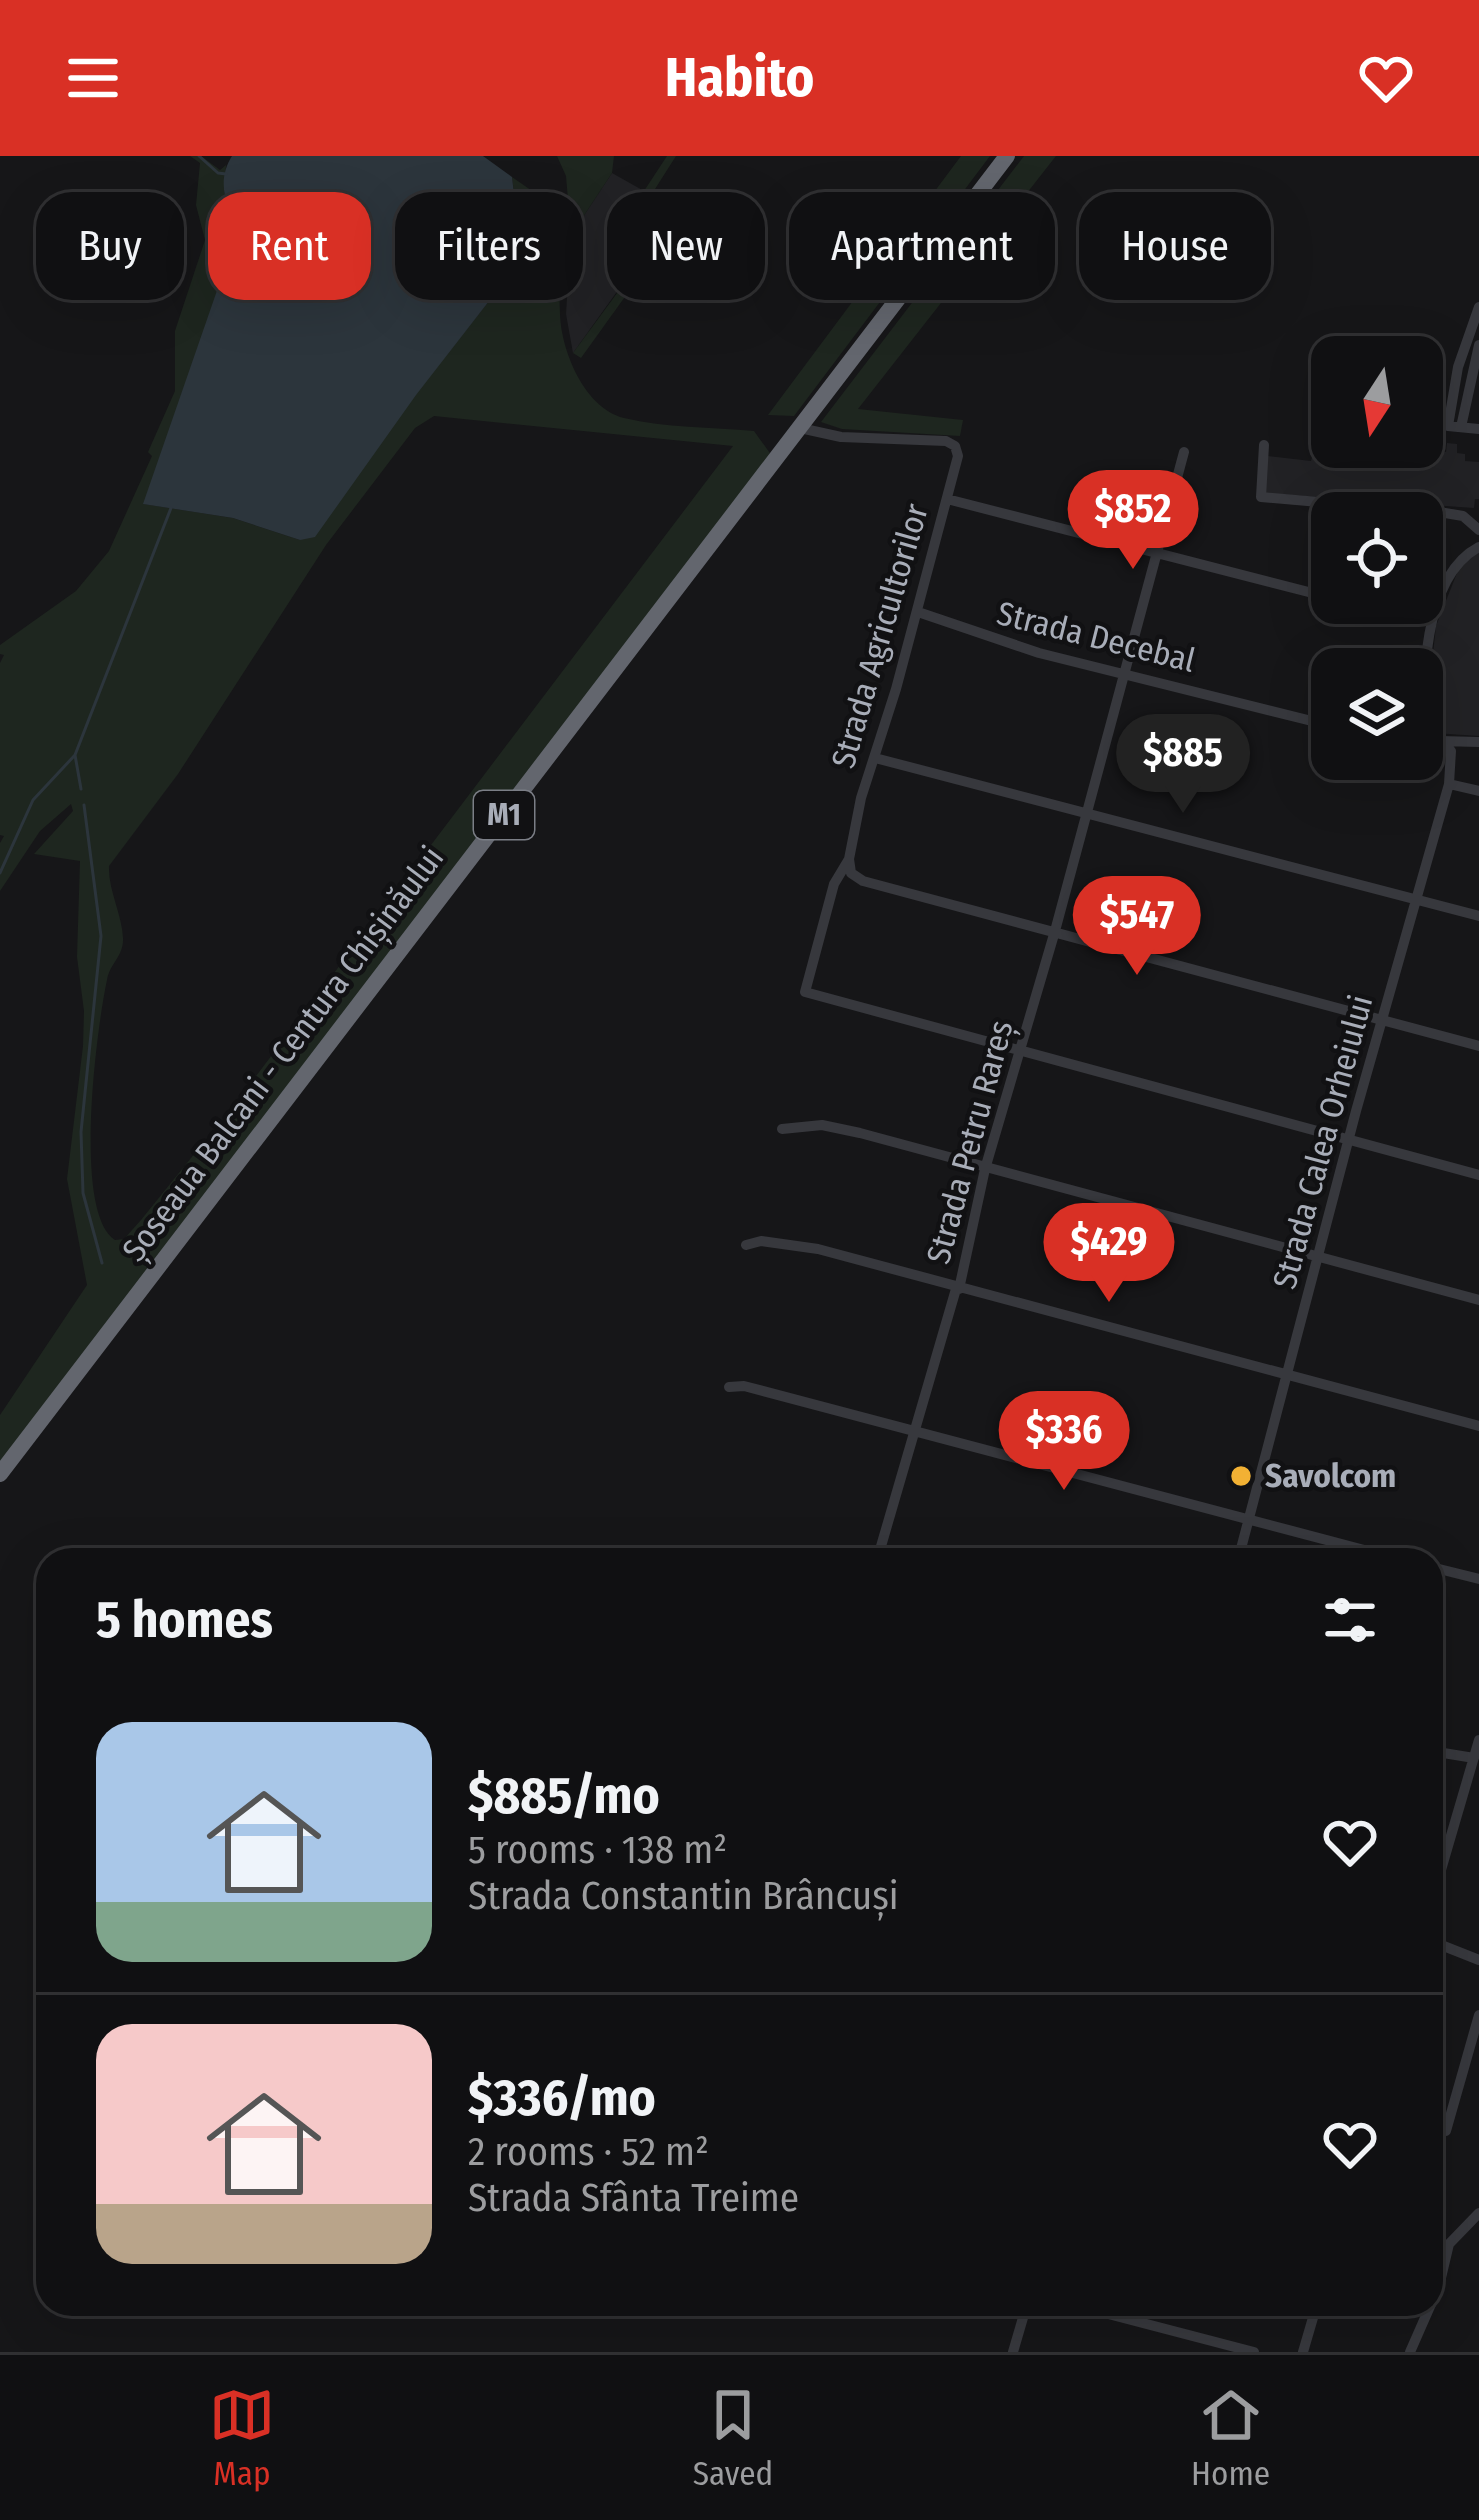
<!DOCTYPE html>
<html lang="en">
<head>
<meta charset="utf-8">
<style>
  body { margin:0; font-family:"Fira Sans Condensed",sans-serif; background:#19191b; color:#f1f3f6; height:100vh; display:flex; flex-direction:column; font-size:45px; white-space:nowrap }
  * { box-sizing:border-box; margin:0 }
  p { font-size:39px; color:#9c9d9f }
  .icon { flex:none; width:66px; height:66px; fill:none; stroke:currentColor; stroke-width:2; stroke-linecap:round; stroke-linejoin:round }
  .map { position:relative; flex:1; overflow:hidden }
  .side { position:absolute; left:36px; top:1392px; width:1407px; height:768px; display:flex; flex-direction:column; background:#101012; border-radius:36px; box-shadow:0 12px 48px #0002,0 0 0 3px #303032 }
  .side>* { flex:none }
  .banner { position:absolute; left:36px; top:36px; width:1407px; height:108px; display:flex; gap:24px }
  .needle { width:78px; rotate:192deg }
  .fabs { position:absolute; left:1311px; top:180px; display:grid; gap:24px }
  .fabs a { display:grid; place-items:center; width:132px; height:132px; border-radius:24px; background:#101012; box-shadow:0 12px 48px #0002,0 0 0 3px #303032; font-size:60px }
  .price { position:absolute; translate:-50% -102px; padding:0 27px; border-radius:42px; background:#d93025; color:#fff; font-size:39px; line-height:78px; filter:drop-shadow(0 3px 6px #0008) }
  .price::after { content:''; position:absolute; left:50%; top:72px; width:36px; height:27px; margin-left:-18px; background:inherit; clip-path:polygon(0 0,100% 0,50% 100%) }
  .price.current { background:#222; color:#fff }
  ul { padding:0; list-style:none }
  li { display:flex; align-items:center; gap:36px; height:300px; padding:0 60px }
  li+li { border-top:3px solid #303032 }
  li span { display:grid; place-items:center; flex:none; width:336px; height:240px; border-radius:36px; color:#555 }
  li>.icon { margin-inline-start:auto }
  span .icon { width:144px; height:144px; fill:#fffc; stroke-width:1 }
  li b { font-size:51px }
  h2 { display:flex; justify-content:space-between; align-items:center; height:144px; padding:0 60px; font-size:51px }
  .pill { padding:0 42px; border-radius:36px; background:#101012; box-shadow:0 12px 48px #0002,0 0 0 3px #303032; font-size:42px; line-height:108px }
  .pill.current { background:#d93025; color:#fff }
  header { display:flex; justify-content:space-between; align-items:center; height:156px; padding:0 60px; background:#d93025; color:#fff; font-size:54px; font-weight:700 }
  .dock { display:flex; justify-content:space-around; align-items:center; height:168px; border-top:3px solid #303032; background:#101012; font-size:33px; color:#9c9d9f }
  .dock a { display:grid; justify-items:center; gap:6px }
  .dock .current { color:#d93025 }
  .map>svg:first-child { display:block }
  .built { fill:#222225 }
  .green { fill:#1e261f; fill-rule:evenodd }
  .water { fill:#2c353c }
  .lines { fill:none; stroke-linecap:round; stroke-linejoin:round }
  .stream { stroke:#2c353c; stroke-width:3 }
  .minor { stroke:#37383d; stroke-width:10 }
  .highway { stroke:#63666e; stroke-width:16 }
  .poi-dot { fill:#f2b134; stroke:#111113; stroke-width:4.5 }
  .labels { text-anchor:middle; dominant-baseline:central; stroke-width:9; stroke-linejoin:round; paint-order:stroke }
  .shield { fill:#111113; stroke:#7b7e86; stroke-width:3 }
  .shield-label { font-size:30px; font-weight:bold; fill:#a8adb8 }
  .street-label { font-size:33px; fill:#a8adb8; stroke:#111113 }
  .poi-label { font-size:33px; font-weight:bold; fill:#a8adb8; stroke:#111113; text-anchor:start }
</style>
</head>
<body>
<header><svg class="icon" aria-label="menu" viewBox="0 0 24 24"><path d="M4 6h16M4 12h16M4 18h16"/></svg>Habito<svg class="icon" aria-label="heart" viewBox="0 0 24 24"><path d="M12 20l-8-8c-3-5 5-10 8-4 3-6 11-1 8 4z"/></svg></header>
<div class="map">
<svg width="1479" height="2196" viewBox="0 0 1479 2196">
  <rect width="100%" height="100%" fill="#161618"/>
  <path class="built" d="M612,17L644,35L654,84L573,197L566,158L571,79Z
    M1422,284L1438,285L1439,296H1446L1447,287L1457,288V297L1465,298V305L1479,306V343H1475L1474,352L1263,337L1267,300L1311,305L1313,298L1334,299L1342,291H1422Z
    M1479,396V580L1434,577L1430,526L1436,470L1459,412Z"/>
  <path class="green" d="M190,0H201L220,14L226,9L224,47L239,74L144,348L233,362L300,384L500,131L517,64L512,21L561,55C563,90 558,123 560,158C561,194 584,252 624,262C665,272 712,271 754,275L772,300L0,1310V1259L87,1129L67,1023L83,890L84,855L77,801L80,705L34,698L73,655L71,648L40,675L0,735V687L4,680L0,679V507L4,499L0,498V489L76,435L109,395L152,300L148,296L175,235V175L205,84L196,49L200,7ZM434,260L733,290L241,940L141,1064L124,1083L115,1084C72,1057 97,870 107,824C110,807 124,800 123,782C122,758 108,734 109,710L178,618L326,389L415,272Z
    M557,0H614L612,17L571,79L566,20Z
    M667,0H676L655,33L665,85L581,202L573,197L651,91L654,83L644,35Z
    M961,0H990L794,260L768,259Z
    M1024,0H1056L858,253L963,264L960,280L842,273L821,266Z"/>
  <path class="water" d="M232,0H483L512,21L517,64L500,131L416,239L315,381L300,384L233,362L143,348L238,74C226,50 216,25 232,0Z"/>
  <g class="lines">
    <path class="stream" d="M199,0L218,17L226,18
      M75,599L81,633
      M84,649L101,780L81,976L83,1037L102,1107
      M0,717L33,644L75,599L171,352"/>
    <path class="minor" d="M1479,151L1458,211L1448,270L1479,273
      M1461,271L1479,189
      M800,272L841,281L946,285L955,290L958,300L896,533L861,642L849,703L834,728L805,836L1479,1019
      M1264,289L1261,341L1445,357L1463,360L1479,374
      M947,343L1332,442
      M1354,447L1431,466
      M918,456L1039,497L1332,570
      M1427,584C1421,529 1422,421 1479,391
      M1440,585L1479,586
      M875,602L1479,760
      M1449,628L1479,635
      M849,703L851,717L863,725L1479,890
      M782,973L822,969L860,977L1479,1144
      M746,1089L761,1085L818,1093L1479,1270
      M959,1133L985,1013L1055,775L1184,296
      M729,1231L744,1230L1402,1404
      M877,1404L956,1133
      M1238,1404L1356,955L1449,628L1451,595L1442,585
      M1431,1411L1479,1423
      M1431,1595L1474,1602
      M1431,1748L1479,1584
      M1431,1785L1479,1804
      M1446,1975L1479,1859
      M1070,2148L1254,2196
      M1013,2196L1027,2148
      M1303,2196L1317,2148
      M1410,2196L1439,2130L1449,2088L1479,2057"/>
    <path class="highway" d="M0,1318L1007,0"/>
  </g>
  <circle class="poi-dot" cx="1241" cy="1320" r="12"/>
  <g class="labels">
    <rect class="shield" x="474" y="635" width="60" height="48" rx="9"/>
    <g class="shield-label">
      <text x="504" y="659">M1</text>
    </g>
    <g class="street-label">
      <text transform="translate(880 480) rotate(-74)">Strada Agricultorilor</text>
      <text transform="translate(1096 481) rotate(14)">Strada Decebal</text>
      <text transform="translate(283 898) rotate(-53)">Șoseaua Balcani - Centura Chișinăului</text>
      <text transform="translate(970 986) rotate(-75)">Strada Petru Rareș</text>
      <text transform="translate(1323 986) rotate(-75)">Strada Calea Orheiului</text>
    </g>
    <g class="poi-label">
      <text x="1265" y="1320">Savolcom</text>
    </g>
  </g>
</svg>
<div class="fabs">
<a><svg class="needle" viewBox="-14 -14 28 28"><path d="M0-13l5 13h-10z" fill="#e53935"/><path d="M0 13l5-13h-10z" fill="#9c9d9f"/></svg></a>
<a><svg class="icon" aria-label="locate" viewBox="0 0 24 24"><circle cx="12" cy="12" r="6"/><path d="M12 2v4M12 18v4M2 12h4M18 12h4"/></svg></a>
<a><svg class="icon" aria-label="layers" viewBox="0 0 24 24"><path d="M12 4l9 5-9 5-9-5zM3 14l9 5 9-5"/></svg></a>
</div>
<b class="price" style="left:1133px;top:416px">$852</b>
<b class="price current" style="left:1183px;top:660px">$885</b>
<b class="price" style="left:1137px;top:822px">$547</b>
<b class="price" style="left:1109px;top:1149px">$429</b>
<b class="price" style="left:1064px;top:1337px">$336</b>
<div class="banner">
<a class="pill">Buy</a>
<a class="pill current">Rent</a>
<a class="pill">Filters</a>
<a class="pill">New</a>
<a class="pill">Apartment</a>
<a class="pill">House</a>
</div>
<section class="side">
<h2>5 homes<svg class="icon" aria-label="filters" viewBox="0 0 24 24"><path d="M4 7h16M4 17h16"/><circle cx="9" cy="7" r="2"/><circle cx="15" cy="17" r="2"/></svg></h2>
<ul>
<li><span style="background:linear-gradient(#a9c7e8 75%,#7fa58c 0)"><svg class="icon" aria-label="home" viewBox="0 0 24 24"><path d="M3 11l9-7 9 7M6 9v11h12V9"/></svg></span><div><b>$885/mo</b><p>5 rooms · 138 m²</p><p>Strada Constantin Brâncuși</p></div><svg class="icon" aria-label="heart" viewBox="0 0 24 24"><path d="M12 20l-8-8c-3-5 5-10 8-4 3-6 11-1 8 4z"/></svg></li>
<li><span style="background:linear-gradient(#f6c9c9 75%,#b9a48a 0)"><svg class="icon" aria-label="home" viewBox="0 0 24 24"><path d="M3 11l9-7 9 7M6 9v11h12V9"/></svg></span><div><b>$336/mo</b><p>2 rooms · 52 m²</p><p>Strada Sfânta Treime</p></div><svg class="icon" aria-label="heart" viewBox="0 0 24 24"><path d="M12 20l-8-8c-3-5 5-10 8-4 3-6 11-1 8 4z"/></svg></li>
</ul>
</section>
</div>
<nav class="dock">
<a class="current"><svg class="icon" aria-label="map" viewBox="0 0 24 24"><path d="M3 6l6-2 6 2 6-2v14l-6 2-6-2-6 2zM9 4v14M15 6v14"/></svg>Map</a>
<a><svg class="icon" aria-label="saved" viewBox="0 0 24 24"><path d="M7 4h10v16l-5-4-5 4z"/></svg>Saved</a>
<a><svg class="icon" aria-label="home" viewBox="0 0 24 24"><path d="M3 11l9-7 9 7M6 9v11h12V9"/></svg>Home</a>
</nav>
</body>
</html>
